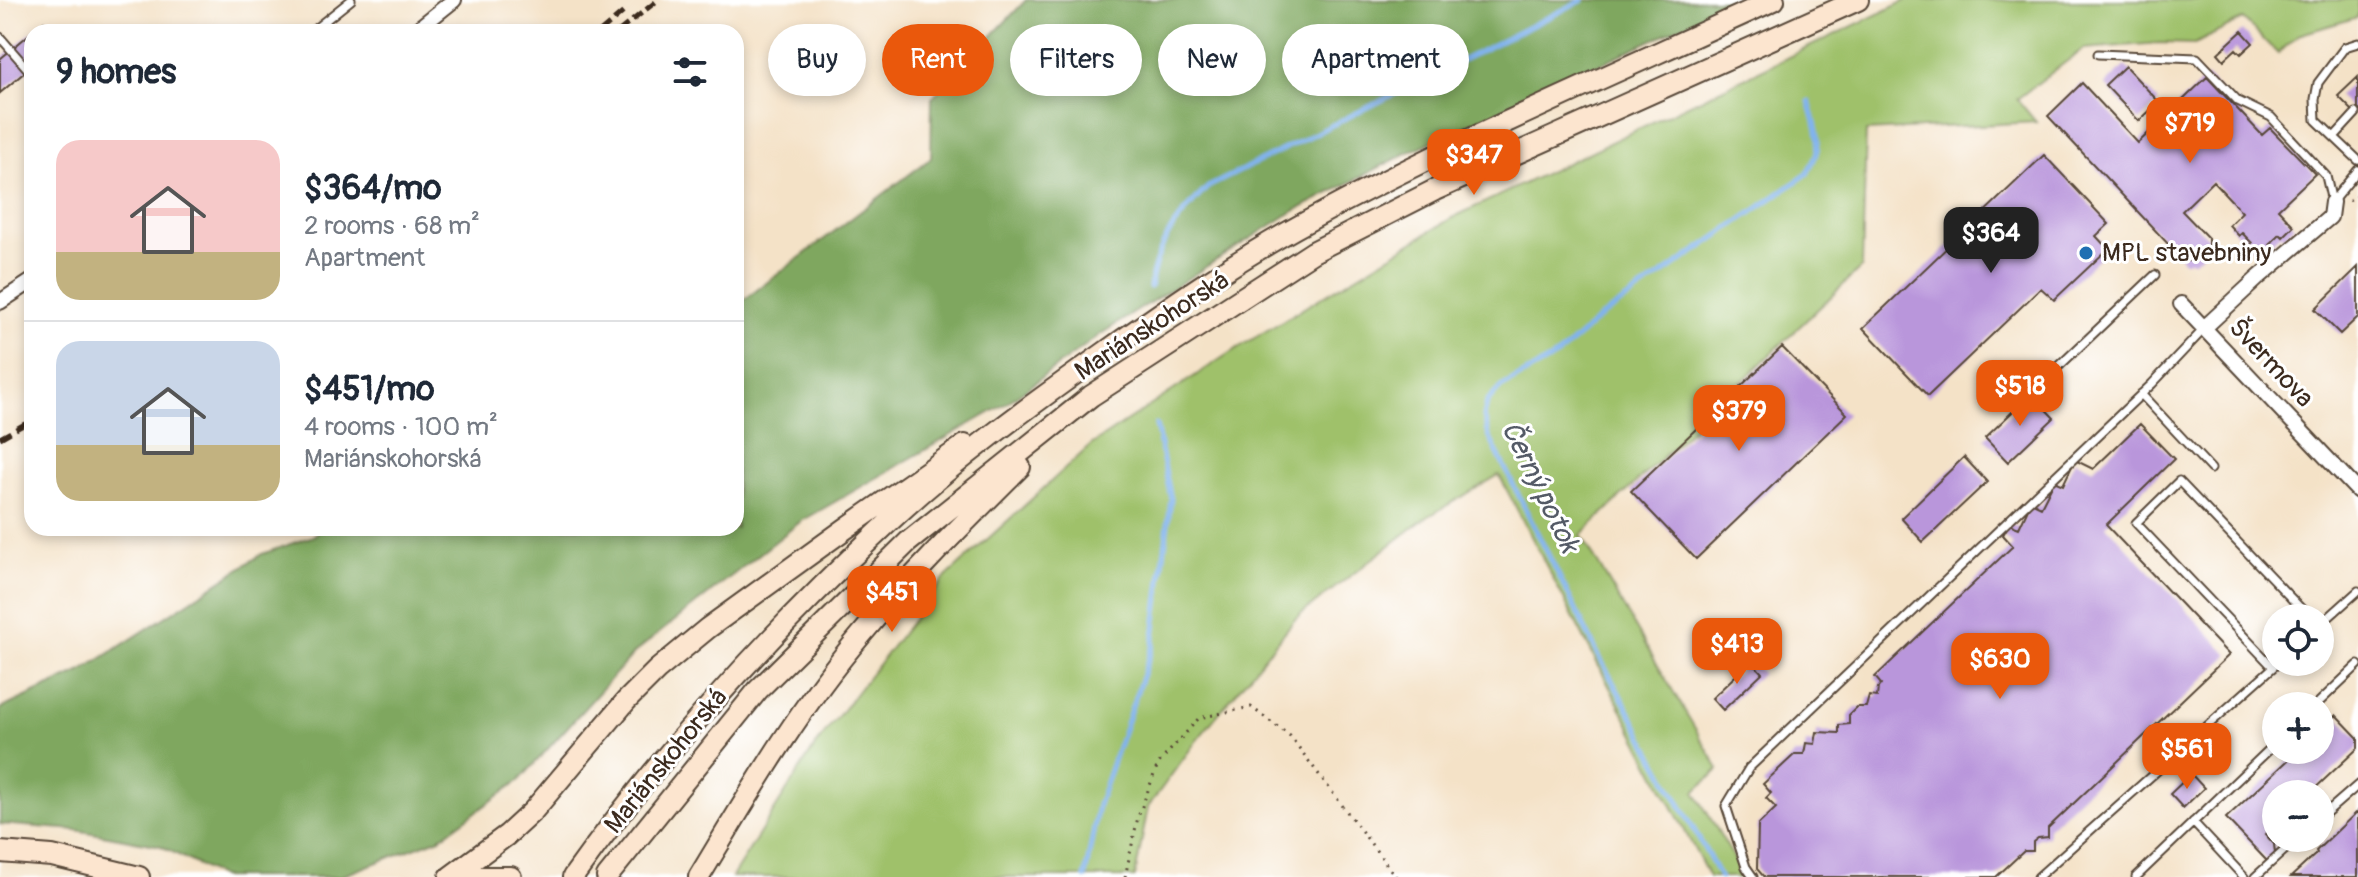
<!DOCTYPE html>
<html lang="en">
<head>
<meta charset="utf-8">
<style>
  body { margin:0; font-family:Pangolin,sans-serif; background:#f6f6f7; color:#1f2937; height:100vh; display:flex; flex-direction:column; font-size:30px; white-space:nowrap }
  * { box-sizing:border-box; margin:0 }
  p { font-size:26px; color:#747a83 }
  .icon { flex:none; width:44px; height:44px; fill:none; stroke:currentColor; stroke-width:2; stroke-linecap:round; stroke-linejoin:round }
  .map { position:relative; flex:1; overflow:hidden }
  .side { position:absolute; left:24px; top:24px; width:720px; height:512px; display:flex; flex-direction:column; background:#fff; border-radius:24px; box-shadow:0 4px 12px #0003 }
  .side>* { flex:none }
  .banner { position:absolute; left:768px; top:24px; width:760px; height:72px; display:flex; gap:16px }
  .controls { position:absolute; left:2262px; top:604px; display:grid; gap:16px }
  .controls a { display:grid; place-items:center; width:72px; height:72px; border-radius:50%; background:#fff; box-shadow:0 4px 12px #0003; font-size:40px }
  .price { position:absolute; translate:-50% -68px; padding:0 18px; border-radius:16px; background:#ea580c; color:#fff; font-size:26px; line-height:52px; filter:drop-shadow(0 2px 4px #0008) }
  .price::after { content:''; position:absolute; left:50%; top:48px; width:24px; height:18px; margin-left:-12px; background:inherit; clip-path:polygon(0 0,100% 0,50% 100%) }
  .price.selected { background:#222; color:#fff }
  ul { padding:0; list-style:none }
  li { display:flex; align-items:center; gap:24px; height:200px; padding:0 32px }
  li+li { border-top:2px solid #e0e1e3 }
  li span { display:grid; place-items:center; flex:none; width:224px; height:160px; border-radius:24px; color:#555 }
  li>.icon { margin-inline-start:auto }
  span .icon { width:96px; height:96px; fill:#fffc; stroke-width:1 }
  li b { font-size:34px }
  h2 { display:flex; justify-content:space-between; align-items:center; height:96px; padding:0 32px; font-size:34px }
  .pill { padding:0 28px; border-radius:36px; background:#fff; box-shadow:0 4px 12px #0003; font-size:28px; line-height:72px }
  .pill.selected { background:#ea580c; color:#fff }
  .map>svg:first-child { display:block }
  .green { fill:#9fc16a; stroke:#6d7644; stroke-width:2 }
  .forest { fill:#7fa75e; stroke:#5d683e; stroke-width:2 }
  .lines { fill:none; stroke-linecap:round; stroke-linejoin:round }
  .stream { stroke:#81b3ed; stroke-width:5 }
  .building { fill:#b996db }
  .service-casing { stroke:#574637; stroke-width:11 }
  .minor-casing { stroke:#574637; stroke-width:18 }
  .secondary-casing { stroke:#574637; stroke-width:24 }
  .path { stroke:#574637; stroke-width:3; stroke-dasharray:2 6; stroke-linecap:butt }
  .service { stroke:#fff; stroke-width:7 }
  .minor { stroke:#fff; stroke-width:14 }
  .secondary { stroke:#fce5cf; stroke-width:20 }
  .rail { stroke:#3b2a1e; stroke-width:5; stroke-dasharray:12 6; stroke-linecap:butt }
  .poi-dot { fill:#1f6fb2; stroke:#fff; stroke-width:3 }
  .labels { text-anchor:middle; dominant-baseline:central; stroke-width:6; stroke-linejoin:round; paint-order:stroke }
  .poi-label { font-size:26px; fill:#3b2a1e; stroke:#fff; text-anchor:start }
  .street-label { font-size:26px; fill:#3b2a1e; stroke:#fff }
  .water-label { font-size:28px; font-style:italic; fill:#545a66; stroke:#fff }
</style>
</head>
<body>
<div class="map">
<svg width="2358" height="877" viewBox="0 0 2358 877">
  <rect width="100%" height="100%" fill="#fff"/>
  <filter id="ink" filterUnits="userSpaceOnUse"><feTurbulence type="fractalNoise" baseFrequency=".0125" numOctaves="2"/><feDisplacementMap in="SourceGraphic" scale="16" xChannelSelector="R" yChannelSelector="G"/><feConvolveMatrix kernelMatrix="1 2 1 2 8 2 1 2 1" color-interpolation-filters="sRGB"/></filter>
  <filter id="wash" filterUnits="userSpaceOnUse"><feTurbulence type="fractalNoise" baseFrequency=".006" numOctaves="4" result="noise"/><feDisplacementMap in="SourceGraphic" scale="32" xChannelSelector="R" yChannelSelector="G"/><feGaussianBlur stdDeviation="1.8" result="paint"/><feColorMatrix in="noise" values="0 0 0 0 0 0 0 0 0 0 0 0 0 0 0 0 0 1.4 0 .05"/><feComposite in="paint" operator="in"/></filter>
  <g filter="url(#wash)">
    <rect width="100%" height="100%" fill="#f4e2c7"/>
    <path class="green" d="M1907,0H2358V17L2298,35L2278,54L2243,19L2195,44L2160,43L2083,49L2017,99L2036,122L1866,131L1862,267L1581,535L1719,769L1695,792L1745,877H1709L1499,475L1424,519L1296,618L1197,740L1148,807L1135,877H732L815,746L946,577L1091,445L1228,354L1452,218Z"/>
    <path class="forest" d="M1026,0H1739L1407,153L1287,215L1101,334L1007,403L800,522L634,653L520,780L440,838L339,877H221L161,846L76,830L0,824V709L82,671L262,554L313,536L323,528H736V306L931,158L932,98Z"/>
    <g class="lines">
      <path class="stream" d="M1150,287C1157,242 1177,218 1208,187L1583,0
        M1085,877L1098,805L1153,645L1171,499L1156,425
        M1720,877L1601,660L1489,436L1484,417L1487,402L1501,387L1558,355L1598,319L1807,174C1825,143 1818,133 1809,101"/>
    </g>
    <g id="blocks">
      <path class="building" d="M44,22L52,32H32V66L0,93V59Z
        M2242,31L2253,43L2241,54L2236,49L2224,60L2218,53Z
        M2125,66L2159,102L2139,121L2105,85Z
        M2207,77L2262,135L2270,128L2315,174L2278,209L2294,226L2283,237L2280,234L2270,244L2273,246L2266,253H2255L2249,246L2252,243L2242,233L2239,236L2229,225L2242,212L2213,181L2182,211L2208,238V248L2194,261H2184L2048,116L2082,83L2138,143Z
        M2358,77V116L2338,96Z
        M2044,155L2109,224L2096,236L2108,249L2054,300L2041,288L1928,396L1863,328Z
        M2358,267V317L2340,334L2315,309Z
        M1782,347L1847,414L1696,559L1631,491Z
        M2031,394L2054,418L2008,462L1985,438Z
        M2140,424L2174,459L2106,525L2229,655L2048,828V837L2038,838L2033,842V851H2024L1996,877H1764L1757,869L1758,825L1776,808L1766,798L1771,793L1763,784L1795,754H1804L1806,743L1815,744L1817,732L1839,733V725L1849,724V715L1857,707H1866L1869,696L1877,697L1878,688L1881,684L1875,677L2013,546L2003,535L2009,524L2019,528L2031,502L2041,507L2054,481L2063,485L2075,460L2093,469Z
        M1964,457L1987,482L1923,542L1901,518Z
        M1751,661L1762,673L1723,710L1712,698Z
        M2336,715L2358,738V748L2309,794H2276V824L2265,834L2274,844L2275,854L2267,861L2226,818L2299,750H2320V730Z
        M2191,774L2204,788L2183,808L2170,794Z
        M2358,811V877H2291L2317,853L2316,851Z"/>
    </g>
  </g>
  <g filter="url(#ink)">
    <use href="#blocks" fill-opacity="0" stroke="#574637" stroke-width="2"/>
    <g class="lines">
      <g class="service-casing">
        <path id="service" d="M311,32L351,0
          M0,37L32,74
          M2358,43L2345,47L2318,83L2315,99L2316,120L2358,160
          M2098,54L2197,58L2238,101L2271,117L2326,176L2332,202
          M2334,137L2356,113
          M2332,202L2358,170
          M2054,371L2155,275
          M2141,394L2211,469
          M2320,625L2358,591
          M2273,667L2136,523L2179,481L2310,618
          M2315,706L2358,665
          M2320,818L2358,785
          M2193,822L2244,877
          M1753,877L1746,867L1726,806L1749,768L2152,384L2204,329
          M2038,877L2279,662
          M2136,877L2276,743
          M2255,877L2298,838"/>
      </g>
      <g class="minor-casing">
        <path id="minor" d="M414,32L454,0
          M0,302L32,281
          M2181,304L2358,491
          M2204,328L2258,278L2330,217L2332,202"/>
      </g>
      <g class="secondary-casing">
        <path id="secondary" d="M0,852L52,856L139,877
          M450,877L507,835L533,811L626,701L657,670L708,628L845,529L965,445
          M463,877H511
          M573,877C665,748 774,629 890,521C956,459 1031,405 1104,353C1170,306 1238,259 1308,221C1459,139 1618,72 1774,0
          M607,877L758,690L908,542L1091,396L1313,252L1435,190L1858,0
          M699,877C749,794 798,709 861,635C910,576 966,521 1020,467"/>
      </g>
      <path class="path" d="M2349,201L2358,196
        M1125,877L1138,817L1158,764L1199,718L1251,707L1290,736L1396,877"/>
      <use href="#service" class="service"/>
      <use href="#minor" class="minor"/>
      <use href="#secondary" class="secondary"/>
      <path class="rail" d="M600,32L626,10
        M618,32L658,0
        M0,438L32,420"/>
    </g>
  </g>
  <circle class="poi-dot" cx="2086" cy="253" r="8"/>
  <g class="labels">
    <g class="poi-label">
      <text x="2102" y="253">MPL stavebniny</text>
    </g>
    <g class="street-label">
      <text transform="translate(1152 326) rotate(-33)">Mariánskohorská</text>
      <text transform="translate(2271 363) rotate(47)">Švermova</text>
      <text transform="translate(666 761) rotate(-51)">Mariánskohorská</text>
    </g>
    <g class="water-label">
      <text transform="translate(1540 487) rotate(64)">Černý potok</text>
    </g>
  </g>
</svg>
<div class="controls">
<a><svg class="icon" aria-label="locate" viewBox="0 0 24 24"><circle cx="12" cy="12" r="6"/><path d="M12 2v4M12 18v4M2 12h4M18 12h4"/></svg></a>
<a>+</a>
<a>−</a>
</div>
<b class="price" style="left:2190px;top:165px">$719</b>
<b class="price" style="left:1474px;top:197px">$347</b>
<b class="price selected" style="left:1991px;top:275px">$364</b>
<b class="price" style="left:2020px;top:428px">$518</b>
<b class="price" style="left:1739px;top:453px">$379</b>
<b class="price" style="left:892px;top:634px">$451</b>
<b class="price" style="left:1737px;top:686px">$413</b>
<b class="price" style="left:2000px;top:701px">$630</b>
<b class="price" style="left:2187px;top:791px">$561</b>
<div class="banner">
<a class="pill">Buy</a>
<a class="pill selected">Rent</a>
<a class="pill">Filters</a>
<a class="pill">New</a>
<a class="pill">Apartment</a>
</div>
<section class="side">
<h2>9 homes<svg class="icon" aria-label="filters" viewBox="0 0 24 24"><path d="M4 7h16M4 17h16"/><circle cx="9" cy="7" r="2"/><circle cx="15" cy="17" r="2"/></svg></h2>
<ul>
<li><span style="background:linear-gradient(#f6c9c9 70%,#c2b280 0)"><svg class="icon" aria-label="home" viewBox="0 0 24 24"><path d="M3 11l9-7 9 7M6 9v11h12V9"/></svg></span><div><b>$364/mo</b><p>2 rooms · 68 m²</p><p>Apartment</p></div></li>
<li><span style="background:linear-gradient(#c9d6e8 65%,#c2b280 0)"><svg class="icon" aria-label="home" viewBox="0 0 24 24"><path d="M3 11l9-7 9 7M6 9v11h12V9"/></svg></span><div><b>$451/mo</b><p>4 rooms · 100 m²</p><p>Mariánskohorská</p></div></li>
</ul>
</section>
</div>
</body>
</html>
